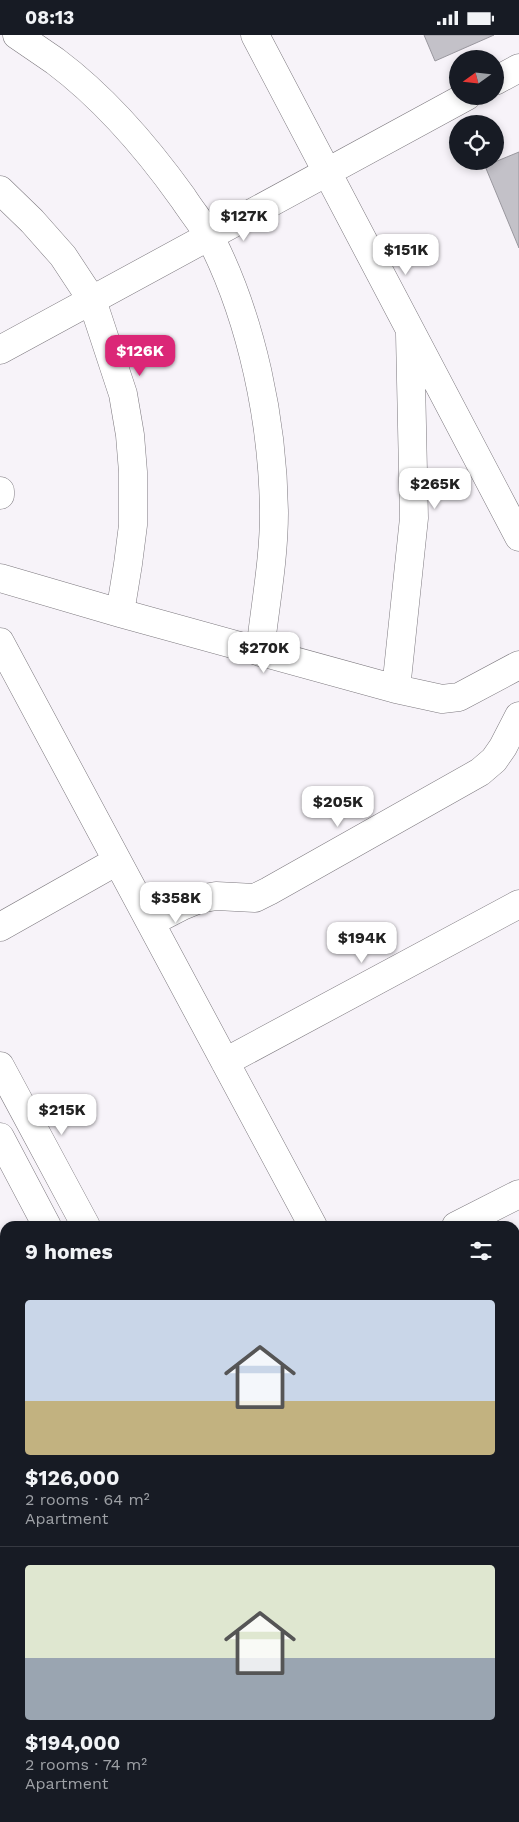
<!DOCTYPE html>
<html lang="en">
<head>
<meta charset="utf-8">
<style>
  body { margin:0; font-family:"Work Sans",sans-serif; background:#242831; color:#f1f3f6; height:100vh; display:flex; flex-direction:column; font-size:19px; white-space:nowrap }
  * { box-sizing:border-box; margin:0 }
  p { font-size:16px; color:#9ea1a6 }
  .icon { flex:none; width:28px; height:28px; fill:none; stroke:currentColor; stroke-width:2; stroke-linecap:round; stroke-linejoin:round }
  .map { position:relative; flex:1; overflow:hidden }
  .panel { position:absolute; left:0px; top:1186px; width:520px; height:601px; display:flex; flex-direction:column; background:#171b24; border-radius:15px 15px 0 0; box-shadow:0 2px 8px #0003 }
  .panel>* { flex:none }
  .needle { width:32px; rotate:255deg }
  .fabs { position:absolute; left:449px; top:15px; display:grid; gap:10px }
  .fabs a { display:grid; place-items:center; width:55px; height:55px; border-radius:50%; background:#171b24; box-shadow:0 2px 8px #0003; font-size:25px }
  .price { position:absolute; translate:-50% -42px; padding:0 11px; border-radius:10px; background:#fff; color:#222; font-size:16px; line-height:32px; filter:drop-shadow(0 1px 2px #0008) }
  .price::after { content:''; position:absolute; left:50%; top:30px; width:15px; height:11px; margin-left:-8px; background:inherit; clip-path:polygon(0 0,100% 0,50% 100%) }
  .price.selected { background:#db2777; color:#fff }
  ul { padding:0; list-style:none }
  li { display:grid; align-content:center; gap:10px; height:265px; padding:0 25px }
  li+li { border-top:1px solid #363941 }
  li span { display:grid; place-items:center; height:155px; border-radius:5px; color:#555 }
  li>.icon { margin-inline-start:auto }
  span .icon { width:90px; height:90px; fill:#fffc; stroke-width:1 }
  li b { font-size:21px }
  h2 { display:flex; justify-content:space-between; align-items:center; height:60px; padding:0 25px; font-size:21px }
  .status { display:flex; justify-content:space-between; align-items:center; height:35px; padding:0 25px; background:#171b24; direction:ltr }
  .status svg { height:14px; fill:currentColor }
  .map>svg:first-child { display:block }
  .building { fill:#c3c1c8; stroke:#99979e }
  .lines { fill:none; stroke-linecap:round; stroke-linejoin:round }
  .minor-casing { stroke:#7c787e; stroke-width:29 }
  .primary-casing { stroke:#af8529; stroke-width:29 }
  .minor { stroke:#fff; stroke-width:28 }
  .primary { stroke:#fdd681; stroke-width:28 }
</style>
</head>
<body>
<div class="status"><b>08:13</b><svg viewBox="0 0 49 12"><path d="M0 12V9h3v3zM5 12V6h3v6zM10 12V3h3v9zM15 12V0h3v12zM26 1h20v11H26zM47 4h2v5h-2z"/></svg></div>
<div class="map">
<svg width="519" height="1787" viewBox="0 0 519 1787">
  <rect width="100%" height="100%" fill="#f7f3f9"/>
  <path class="building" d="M424,0H494L435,26Z
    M519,117V213L485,131Z
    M519,1211V1399L515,1401V1213Z
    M515,1411L519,1419V1443L515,1445Z
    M515,1453L519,1461V1469L515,1471Z
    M1,1491L5,1500V1685L0,1675Z"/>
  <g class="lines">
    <g class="minor-casing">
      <path id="minor" d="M17,0C30,9 42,17 55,26C103,62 148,114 183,163C192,177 203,190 211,204C252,285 273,386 274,478C274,524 265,571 260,617
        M255,0L519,502
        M495,46L519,33
        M0,155L32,186L63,221L92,265L123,359L130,400L133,437V490L128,529L120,578
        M0,315L467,61
        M0,456V460
        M0,543L120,578L396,654L442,664L459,662L519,630
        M0,607L313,1191
        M396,654L414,483L410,299
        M151,887L182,871L199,864L216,861L255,863L269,856L480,737L494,725L503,712L519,681
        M0,892L117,826
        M225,1027L519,869
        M0,1031L86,1191
        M0,1102L47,1191
        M456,1191L519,1159
        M0,1436L5,1433
        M515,1479L519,1477
        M515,1649L519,1646
        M0,1747L5,1744
        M387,1782L390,1787
        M262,1787L270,1782"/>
    </g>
    <g class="primary-casing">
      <path id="primary" d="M515,1544L519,1542
        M515,1584L519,1582
        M58,1787L67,1782
        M141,1787L150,1782"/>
    </g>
    <use href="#minor" class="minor"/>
    <use href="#primary" class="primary"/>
  </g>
</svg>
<div class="fabs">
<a><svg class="needle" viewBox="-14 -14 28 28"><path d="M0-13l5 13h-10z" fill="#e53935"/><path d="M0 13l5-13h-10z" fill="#9ea1a6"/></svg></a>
<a><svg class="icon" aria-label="locate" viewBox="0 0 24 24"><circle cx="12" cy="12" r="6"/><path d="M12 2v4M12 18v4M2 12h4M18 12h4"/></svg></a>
</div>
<b class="price" style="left:244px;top:207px">$127K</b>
<b class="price" style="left:406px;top:241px">$151K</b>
<b class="price selected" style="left:140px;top:342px">$126K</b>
<b class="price" style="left:435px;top:475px">$265K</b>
<b class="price" style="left:264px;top:639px">$270K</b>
<b class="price" style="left:338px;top:793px">$205K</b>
<b class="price" style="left:176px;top:889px">$358K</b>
<b class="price" style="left:362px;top:929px">$194K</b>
<b class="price" style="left:62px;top:1101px">$215K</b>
<section class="panel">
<h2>9 homes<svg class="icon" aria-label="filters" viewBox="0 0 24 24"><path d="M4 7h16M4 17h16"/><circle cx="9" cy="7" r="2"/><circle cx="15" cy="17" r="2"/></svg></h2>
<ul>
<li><span style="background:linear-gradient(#c9d6e8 65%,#c2b280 0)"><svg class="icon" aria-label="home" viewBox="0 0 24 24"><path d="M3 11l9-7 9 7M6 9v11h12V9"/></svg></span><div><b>$126,000</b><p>2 rooms · 64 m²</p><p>Apartment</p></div></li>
<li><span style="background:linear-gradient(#dfe7d0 60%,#9aa5b1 0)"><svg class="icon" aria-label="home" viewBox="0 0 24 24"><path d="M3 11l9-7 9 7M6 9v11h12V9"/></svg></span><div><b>$194,000</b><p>2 rooms · 74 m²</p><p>Apartment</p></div></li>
</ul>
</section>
</div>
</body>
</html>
